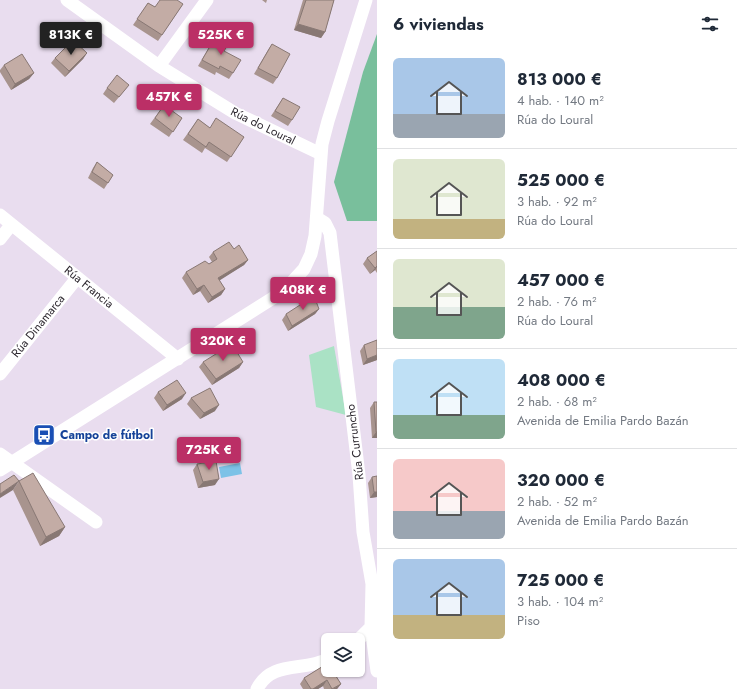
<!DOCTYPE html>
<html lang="es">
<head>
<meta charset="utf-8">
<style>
  body { margin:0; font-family:Jost,sans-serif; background:#f6f6f7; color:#1f2937; height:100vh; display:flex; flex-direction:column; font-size:15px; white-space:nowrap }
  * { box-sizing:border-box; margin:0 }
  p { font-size:13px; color:#747a83 }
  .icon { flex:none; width:22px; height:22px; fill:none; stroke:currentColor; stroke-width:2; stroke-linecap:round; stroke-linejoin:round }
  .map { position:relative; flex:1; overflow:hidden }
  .sheet { display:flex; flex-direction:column; background:#fff; width:360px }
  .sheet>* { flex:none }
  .controls { position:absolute; left:321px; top:633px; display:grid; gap:8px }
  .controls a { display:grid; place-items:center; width:44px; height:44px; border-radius:6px; background:#fff; box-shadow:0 1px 3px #0004; font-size:20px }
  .price { position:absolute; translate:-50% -34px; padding:0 9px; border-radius:4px; background:#bb2f66; color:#fff; font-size:13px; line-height:26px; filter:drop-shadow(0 1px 2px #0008) }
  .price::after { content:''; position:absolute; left:50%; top:24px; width:12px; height:9px; margin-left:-6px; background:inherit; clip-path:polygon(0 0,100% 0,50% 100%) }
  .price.active { background:#222; color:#fff }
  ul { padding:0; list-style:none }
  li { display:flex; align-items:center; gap:12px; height:100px; padding:0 16px }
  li+li { border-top:1px solid #e0e1e3 }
  li span { display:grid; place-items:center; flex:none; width:112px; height:80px; border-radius:6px; color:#555 }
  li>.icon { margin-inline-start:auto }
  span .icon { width:48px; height:48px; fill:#fffc; stroke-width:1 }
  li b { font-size:17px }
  h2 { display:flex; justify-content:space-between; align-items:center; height:48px; padding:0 16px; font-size:17px }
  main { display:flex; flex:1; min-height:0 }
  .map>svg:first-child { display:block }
  .green { fill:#aae2c5 }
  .forest { fill:#79bf9c }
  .water { fill:#7dc2e7 }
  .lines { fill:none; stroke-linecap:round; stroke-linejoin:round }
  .minor { stroke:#fff; stroke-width:13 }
  .wall { fill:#a8948e }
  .shaded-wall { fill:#887874 }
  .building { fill:#c3aca5; stroke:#887874 }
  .labels { text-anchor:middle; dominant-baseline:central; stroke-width:3; stroke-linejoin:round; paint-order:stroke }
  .street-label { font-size:12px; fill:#2e2930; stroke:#fff }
  .transit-label { font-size:12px; font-weight:bold; fill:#164399; stroke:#fff; text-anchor:start }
</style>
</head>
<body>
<main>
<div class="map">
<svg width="377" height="689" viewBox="0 0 377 689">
  <rect width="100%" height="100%" fill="#e9ddef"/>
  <path class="green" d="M334,346L346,415L316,407L309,355Z"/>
  <path class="forest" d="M377,34V221H347L334,182L363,72Z"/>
  <path class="water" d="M223,23L240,32L235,39L218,30Z
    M240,463L242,474L221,478L219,467Z"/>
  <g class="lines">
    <path class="minor" d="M67,0L159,66L235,113L321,154
      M159,66L207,0
      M0,215L178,359
      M317,218L325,223L330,233L359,475L363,532L372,584L371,627L377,671
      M0,239L11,225
      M0,374L77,278
      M0,454L96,522
      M0,470L273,298L293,281L304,269L311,254L315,236L322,144L328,121L366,0
      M358,640L371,627
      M257,689C272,660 303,672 328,659"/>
  </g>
  <path class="wall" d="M262,0H267L266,3Z
    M303,0H334L325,32L321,38L294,30Z
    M148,3L155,7L183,4L158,41L133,25Z
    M216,36L224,51L233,73L229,79L216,72L215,75L198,66L212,42Z
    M272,44L277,78L273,84L254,74L268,50Z
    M87,53L83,59L65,77L51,63L55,58Z
    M4,65L34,73L29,79L11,90L0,72V70Z
    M129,85L114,103L103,94L107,88Z
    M283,98L292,120L288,126L271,116Z
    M164,105L182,118L169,137L150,124Z
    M198,119L210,128L244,137L227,162L205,148L202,153L183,140Z
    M97,162L113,175L104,189L88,178L93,168Z
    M234,249L248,260L244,265L219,280L225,289L221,295L208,303L200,291L193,295L182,278L186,272L209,264L212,262L209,257L213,252Z
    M377,251V273L375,270L370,274L363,264L367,258Z
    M319,309L315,314L288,331L282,320L286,314Z
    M364,345L377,360L363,365L360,351Z
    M203,362H243L239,368L212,385L199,367Z
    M158,392L182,399L163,411L154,398Z
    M191,398L215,411L200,419L187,404Z
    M374,402H377V438H372L370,408Z
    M197,464L215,485L198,488L193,470Z
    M372,477L377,497L370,498L368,483Z
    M19,481L65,527L59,536L40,546L13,490Z
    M328,663L341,684L337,689H324L323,686L318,689H303L300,684L304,678Z"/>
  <path class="shaded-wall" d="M298,24L325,32L321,38L294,30Z
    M87,53L83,59L65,77L69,71Z
    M34,73L29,79L11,90L15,84Z
    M248,260L244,265L214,284L218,278Z
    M377,266V267L375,270L370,274L375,268Z
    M204,285L200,291L193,295L197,289Z
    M225,289L221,295L208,303L212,297Z
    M319,309L315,314L288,331L292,326Z
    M377,355V360L363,365L367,359Z
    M243,362L239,368L212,385L216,379Z
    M186,393L182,399L163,411L167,405Z
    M219,405L215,411L200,419L204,413Z
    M376,432H377V438H372Z
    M219,479L215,485L198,488L203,482Z
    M19,481L13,490L0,498V494Z
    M374,492H377V497L370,498Z
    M65,527L59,536L40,546L46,537Z
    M327,680L323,686L318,689H313Z
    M341,684L337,689H333Z"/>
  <path class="building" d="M160,0H177L183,4L162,35L137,19L148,3L155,7Z
    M306,0H334L325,32L298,24Z
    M216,36L229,43L224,51L241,60L233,73L220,66L219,69L202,60Z
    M73,40L87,53L69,71L55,58Z
    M272,44L290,54L277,78L258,68Z
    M22,54L34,73L15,84L4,65Z
    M117,75L129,85L119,97L107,88Z
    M283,98L300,107L292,120L275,111Z
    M164,105L182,118L173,132L155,118Z
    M216,118L244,137L231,157L209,142L206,147L188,134L198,119L210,128Z
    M97,162L113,175L108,183L92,172Z
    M229,242L234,249L239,245L248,260L218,278L225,289L212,297L204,285L197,289L186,272L205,261L209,264L217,259L213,252Z
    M377,251V266L375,268L367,258Z
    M314,296L319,309L292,326L286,314Z
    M377,340V355L367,359L364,345Z
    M232,344L243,362L216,379L203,362Z
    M177,380L186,393L167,405L158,392Z
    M210,388L219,405L204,413L191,398Z
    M374,402H377V432H376Z
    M216,461L219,479L203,482L197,464Z
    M33,473L65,527L46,537L19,481Z
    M14,475L19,481L0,494V484Z
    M377,476V492H374L372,477Z
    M328,663V670H332L341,684L332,689L327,680L313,689H311L304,678Z"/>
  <defs>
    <g id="bus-square" transform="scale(1.15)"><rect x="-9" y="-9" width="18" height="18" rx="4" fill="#1a4fb4" stroke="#fff"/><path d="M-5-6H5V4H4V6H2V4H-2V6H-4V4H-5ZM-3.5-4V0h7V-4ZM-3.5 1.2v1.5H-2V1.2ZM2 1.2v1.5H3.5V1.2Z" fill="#fff"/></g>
  </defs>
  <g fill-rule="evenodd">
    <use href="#bus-square" x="44" y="435"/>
  </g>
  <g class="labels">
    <g class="street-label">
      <text transform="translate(263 126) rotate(26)">Rúa do Loural</text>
      <text transform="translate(89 287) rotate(39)">Rúa Francia</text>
      <text transform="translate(38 326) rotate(-51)">Rúa Dinamarca</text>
      <text transform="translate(355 442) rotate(-97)">Rúa Curruncho</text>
    </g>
    <g class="transit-label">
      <text x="60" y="435">Campo de fútbol</text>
    </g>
  </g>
</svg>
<div class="controls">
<a><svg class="icon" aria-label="layers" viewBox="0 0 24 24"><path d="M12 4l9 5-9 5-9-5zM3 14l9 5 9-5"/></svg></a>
</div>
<b class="price active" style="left:71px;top:56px">813K €</b>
<b class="price" style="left:221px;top:56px">525K €</b>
<b class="price" style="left:169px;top:118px">457K €</b>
<b class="price" style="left:303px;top:311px">408K €</b>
<b class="price" style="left:223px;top:362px">320K €</b>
<b class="price" style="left:209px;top:471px">725K €</b>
</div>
<section class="sheet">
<h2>6 viviendas<svg class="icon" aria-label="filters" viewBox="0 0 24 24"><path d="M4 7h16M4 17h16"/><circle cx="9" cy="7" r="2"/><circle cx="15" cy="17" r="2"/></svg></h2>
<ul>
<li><span style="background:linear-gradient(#a9c7e8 70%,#9aa5b1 0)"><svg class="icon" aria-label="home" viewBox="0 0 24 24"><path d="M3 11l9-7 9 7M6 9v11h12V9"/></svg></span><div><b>813 000 €</b><p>4 hab. · 140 m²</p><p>Rúa do Loural</p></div></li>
<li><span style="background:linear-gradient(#dfe7d0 75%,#c2b280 0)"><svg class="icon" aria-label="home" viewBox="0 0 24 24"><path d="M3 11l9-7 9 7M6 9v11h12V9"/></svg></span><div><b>525 000 €</b><p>3 hab. · 92 m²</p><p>Rúa do Loural</p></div></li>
<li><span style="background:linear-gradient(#dfe7d0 60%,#7fa58c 0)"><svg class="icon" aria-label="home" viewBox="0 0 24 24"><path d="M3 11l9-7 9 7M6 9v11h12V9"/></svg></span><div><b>457 000 €</b><p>2 hab. · 76 m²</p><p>Rúa do Loural</p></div></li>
<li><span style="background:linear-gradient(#bfe0f5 70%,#7fa58c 0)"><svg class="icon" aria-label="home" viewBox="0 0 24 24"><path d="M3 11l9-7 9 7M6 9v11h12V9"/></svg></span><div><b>408 000 €</b><p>2 hab. · 68 m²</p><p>Avenida de Emilia Pardo Bazán</p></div></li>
<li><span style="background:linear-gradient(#f6c9c9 65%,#9aa5b1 0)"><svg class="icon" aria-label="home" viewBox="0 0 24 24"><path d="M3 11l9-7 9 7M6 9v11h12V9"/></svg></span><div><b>320 000 €</b><p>2 hab. · 52 m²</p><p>Avenida de Emilia Pardo Bazán</p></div></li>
<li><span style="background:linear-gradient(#a9c7e8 70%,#c2b280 0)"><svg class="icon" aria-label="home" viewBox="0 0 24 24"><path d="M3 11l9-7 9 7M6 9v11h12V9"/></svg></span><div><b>725 000 €</b><p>3 hab. · 104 m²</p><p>Piso</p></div></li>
</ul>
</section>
</main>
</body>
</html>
